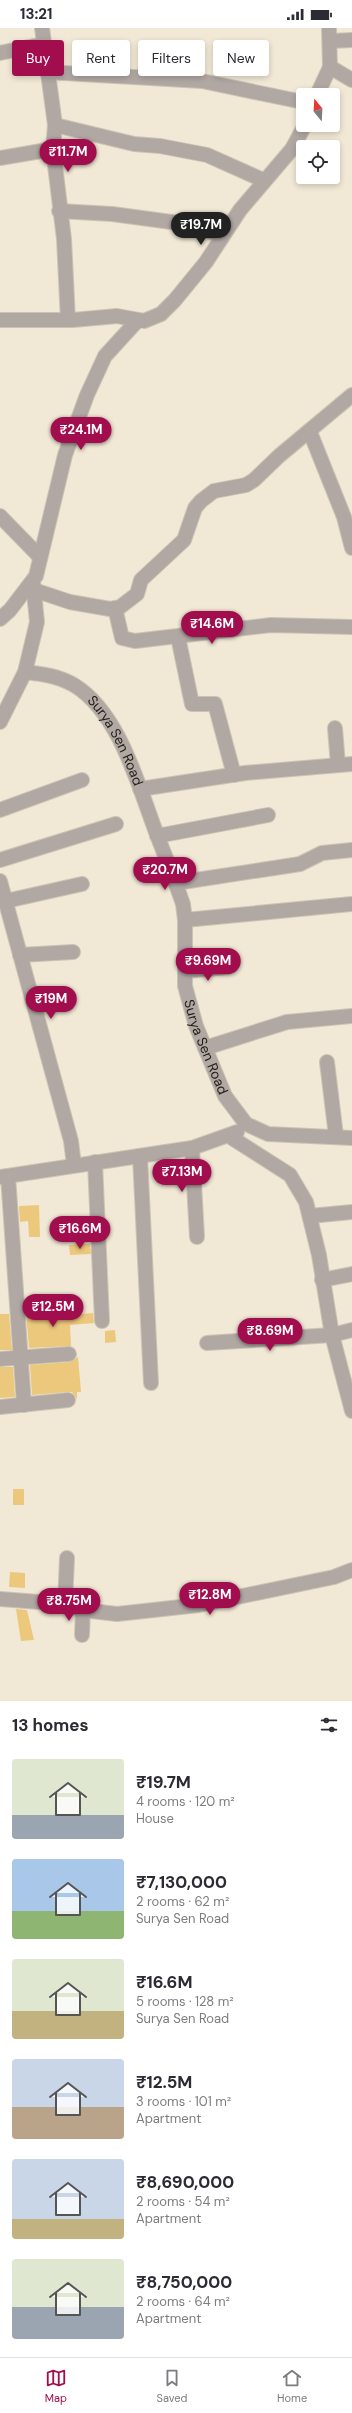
<!DOCTYPE html>
<html lang="en">
<head>
<meta charset="utf-8">
<style>
  body { margin:0; font-family:"DM Sans",sans-serif; background:#f7f7f7; color:#2b2b33; height:100vh; display:flex; flex-direction:column; font-size:15px; white-space:nowrap }
  * { box-sizing:border-box; margin:0 }
  p { font-size:13px; color:#7c7c81 }
  .icon { flex:none; width:22px; height:22px; fill:none; stroke:currentColor; stroke-width:2; stroke-linecap:round; stroke-linejoin:round }
  .map { position:relative; height:1673px; overflow:hidden }
  .details { display:flex; flex-direction:column; background:#fff; flex:1 }
  .details>* { flex:none }
  .banner { position:absolute; left:12px; top:12px; width:328px; height:36px; display:flex; gap:8px }
  .needle { width:26px; rotate:342deg }
  .fabs { position:absolute; left:296px; top:60px; display:grid; gap:8px }
  .fabs a { display:grid; place-items:center; width:44px; height:44px; border-radius:4px; background:#fff; box-shadow:0 2px 6px #0003; font-size:20px }
  .price { position:absolute; translate:-50% -34px; padding:0 9px; border-radius:14px; background:#a20d4e; color:#fff; font-size:13px; line-height:26px; filter:drop-shadow(0 1px 2px #0008) }
  .price::after { content:''; position:absolute; left:50%; top:24px; width:12px; height:9px; margin-left:-6px; background:inherit; clip-path:polygon(0 0,100% 0,50% 100%) }
  .price.current { background:#222; color:#fff }
  ul { padding:0; list-style:none }
  li { display:flex; align-items:center; gap:12px; height:100px; padding:0 12px }
  li span { display:grid; place-items:center; flex:none; width:112px; height:80px; border-radius:4px; color:#555 }
  li>.icon { margin-inline-start:auto }
  span .icon { width:48px; height:48px; fill:#fffc; stroke-width:1 }
  li b { font-size:17px }
  h2 { display:flex; justify-content:space-between; align-items:center; height:48px; padding:0 12px; font-size:17px }
  .chip { padding:0 14px; border-radius:4px; background:#fff; box-shadow:0 2px 6px #0003; font-size:14px; line-height:36px }
  .chip.current { background:#a20d4e; color:#fff }
  .status { display:flex; justify-content:space-between; align-items:center; height:28px; padding:0 20px; background:#fff; direction:ltr }
  .status svg { height:11px; fill:currentColor }
  .menu { display:flex; justify-content:space-around; align-items:center; height:56px; border-top:1px solid #e1e1e2; background:#fff; font-size:11px; color:#7c7c81 }
  .menu a { display:grid; justify-items:center; gap:2px }
  .menu .current { color:#a20d4e }
  .map>svg:first-child { display:block }
  .building { fill:#ecc87c }
  .lines { fill:none; stroke-linecap:round; stroke-linejoin:round }
  .street-casing { stroke:#ccc4b3; stroke-width:16 }
  .street { stroke:#b1a8a4; stroke-width:14 }
  .labels { text-anchor:middle; dominant-baseline:central; stroke-width:3.5; stroke-linejoin:round; paint-order:stroke }
  .street-label { font-size:14px; fill:#221e17; stroke:#fff }
</style>
</head>
<body>
<div class="status"><b>13:21</b><svg viewBox="0 0 49 12"><path d="M0 12V9h3v3zM5 12V6h3v6zM10 12V3h3v9zM15 12V0h3v12zM26 1h20v11H26zM47 4h2v5h-2z"/></svg></div>
<div class="map">
<svg width="352" height="1673" viewBox="0 0 352 1673">
  <rect width="100%" height="100%" fill="#f1e8d5"/>
  <path class="building" d="M39,1177L40,1209H29L28,1193L20,1194L19,1178Z
    M90,1216L91,1226L70,1227L69,1217Z
    M53,1283L69,1284V1287L93,1285L94,1295L70,1297L71,1318L29,1320L26,1285Z
    M0,1286H9L12,1322H0Z
    M115,1302L116,1314L105,1315V1303Z
    M78,1329L81,1364H77V1371L72,1364H68L32,1367L30,1337L70,1334Z
    M0,1339H13L15,1369L0,1370Z
    M13,1461H24V1477H13Z
    M10,1544L25,1545V1560L9,1559Z
    M16,1581L27,1582L34,1612L21,1613Z"/>
  <g class="lines">
    <g class="street-casing">
      <g id="street">
        <path d="M42,0L55,97L53,121L64,211L68,292"/>
        <path d="M331,13L352,12"/>
        <path d="M0,25L44,16"/>
        <path d="M330,39L352,52"/>
        <path d="M47,44L202,53L303,74"/>
        <path d="M317,67L330,39L329,0"/>
        <path d="M55,97L134,116L160,118L207,127L263,152"/>
        <path d="M0,130L53,121"/>
        <path d="M59,183L112,186L179,195L223,207"/>
        <path d="M0,292H73L117,288L144,293L161,286L175,272L206,234L240,182L292,121L305,97"/>
        <path d="M310,404L344,489L352,520"/>
        <path d="M0,488L40,529"/>
        <path d="M34,562L70,574L110,581L120,579L137,566L141,552L184,512L195,480L201,473L214,463L246,457L254,452L279,428L352,367"/>
        <path d="M115,580L122,610L135,613L271,597L352,599"/>
        <path d="M0,591L10,582L36,548L65,427L87,367L105,328L138,292"/>
        <path d="M178,609L192,676H215L234,747"/>
        <path id="s1" d="M25,644C43,646 58,648 74,657C120,685 139,760 157,807C166,830 175,853 183,876L185,892V958L196,998L225,1068L246,1096L268,1106L352,1110"/>
        <path d="M0,694L25,644L37,594L33,554"/>
        <path d="M335,700L338,737"/>
        <path d="M140,761L245,745L352,736"/>
        <path d="M0,782L82,752"/>
        <path d="M157,808L268,787"/>
        <path d="M0,832L116,796"/>
        <path d="M0,853L71,1113L74,1137"/>
        <path d="M176,855L300,836L322,825L352,822"/>
        <path d="M6,873L82,856"/>
        <path d="M185,892L352,876"/>
        <path d="M20,927L73,924"/>
        <path d="M185,943L228,939"/>
        <path d="M205,1020L287,994L352,988"/>
        <path d="M327,1034L336,1108"/>
        <path d="M229,1108L290,1147L306,1174L319,1227L332,1307L352,1383"/>
        <path d="M192,1120L197,1209"/>
        <path d="M140,1128L151,1355"/>
        <path d="M95,1134L102,1293"/>
        <path d="M8,1148L24,1377"/>
        <path d="M0,1149L192,1120L237,1104"/>
        <path d="M310,1188L352,1184"/>
        <path d="M322,1252L352,1246"/>
        <path d="M207,1315L332,1307L352,1302"/>
        <path d="M0,1331L69,1326"/>
        <path d="M0,1379L68,1372"/>
        <path d="M0,1571L65,1576L83,1582L117,1586L199,1577L334,1549L352,1542"/>
        <path d="M65,1576L67,1530"/>
        <path d="M82,1607L83,1582"/>
      </g>
    </g>
    <use href="#street" class="street"/>
  </g>
  <g class="labels">
    <g class="street-label">
      <text stroke="none"><textPath href="#s1" startOffset="122">Surya Sen Road</textPath></text>
      <text stroke="none"><textPath href="#s1" startOffset="446">Surya Sen Road</textPath></text>
    </g>
  </g>
</svg>
<div class="fabs">
<a><svg class="needle" viewBox="-14 -14 28 28"><path d="M0-13l5 13h-10z" fill="#e53935"/><path d="M0 13l5-13h-10z" fill="#7c7c81"/></svg></a>
<a><svg class="icon" aria-label="locate" viewBox="0 0 24 24"><circle cx="12" cy="12" r="6"/><path d="M12 2v4M12 18v4M2 12h4M18 12h4"/></svg></a>
</div>
<b class="price" style="left:68px;top:145px">₹11.7M</b>
<b class="price current" style="left:201px;top:218px">₹19.7M</b>
<b class="price" style="left:81px;top:423px">₹24.1M</b>
<b class="price" style="left:212px;top:617px">₹14.6M</b>
<b class="price" style="left:165px;top:863px">₹20.7M</b>
<b class="price" style="left:208px;top:954px">₹9.69M</b>
<b class="price" style="left:51px;top:992px">₹19M</b>
<b class="price" style="left:182px;top:1165px">₹7.13M</b>
<b class="price" style="left:80px;top:1222px">₹16.6M</b>
<b class="price" style="left:53px;top:1300px">₹12.5M</b>
<b class="price" style="left:270px;top:1324px">₹8.69M</b>
<b class="price" style="left:210px;top:1588px">₹12.8M</b>
<b class="price" style="left:69px;top:1594px">₹8.75M</b>
<div class="banner">
<a class="chip current">Buy</a>
<a class="chip">Rent</a>
<a class="chip">Filters</a>
<a class="chip">New</a>
</div>
</div>
<section class="details">
<h2>13 homes<svg class="icon" aria-label="filters" viewBox="0 0 24 24"><path d="M4 7h16M4 17h16"/><circle cx="9" cy="7" r="2"/><circle cx="15" cy="17" r="2"/></svg></h2>
<ul>
<li><span style="background:linear-gradient(#dfe7d0 70%,#9aa5b1 0)"><svg class="icon" aria-label="home" viewBox="0 0 24 24"><path d="M3 11l9-7 9 7M6 9v11h12V9"/></svg></span><div><b>₹19.7M</b><p>4 rooms · 120 m²</p><p>House</p></div></li>
<li><span style="background:linear-gradient(#a9c7e8 65%,#8fb573 0)"><svg class="icon" aria-label="home" viewBox="0 0 24 24"><path d="M3 11l9-7 9 7M6 9v11h12V9"/></svg></span><div><b>₹7,130,000</b><p>2 rooms · 62 m²</p><p>Surya Sen Road</p></div></li>
<li><span style="background:linear-gradient(#dfe7d0 65%,#c2b280 0)"><svg class="icon" aria-label="home" viewBox="0 0 24 24"><path d="M3 11l9-7 9 7M6 9v11h12V9"/></svg></span><div><b>₹16.6M</b><p>5 rooms · 128 m²</p><p>Surya Sen Road</p></div></li>
<li><span style="background:linear-gradient(#c9d6e8 60%,#b9a48a 0)"><svg class="icon" aria-label="home" viewBox="0 0 24 24"><path d="M3 11l9-7 9 7M6 9v11h12V9"/></svg></span><div><b>₹12.5M</b><p>3 rooms · 101 m²</p><p>Apartment</p></div></li>
<li><span style="background:linear-gradient(#c9d6e8 75%,#c2b280 0)"><svg class="icon" aria-label="home" viewBox="0 0 24 24"><path d="M3 11l9-7 9 7M6 9v11h12V9"/></svg></span><div><b>₹8,690,000</b><p>2 rooms · 54 m²</p><p>Apartment</p></div></li>
<li><span style="background:linear-gradient(#dfe7d0 60%,#9aa5b1 0)"><svg class="icon" aria-label="home" viewBox="0 0 24 24"><path d="M3 11l9-7 9 7M6 9v11h12V9"/></svg></span><div><b>₹8,750,000</b><p>2 rooms · 64 m²</p><p>Apartment</p></div></li>
</ul>
</section>
<nav class="menu">
<a class="current"><svg class="icon" aria-label="map" viewBox="0 0 24 24"><path d="M3 6l6-2 6 2 6-2v14l-6 2-6-2-6 2zM9 4v14M15 6v14"/></svg>Map</a>
<a><svg class="icon" aria-label="saved" viewBox="0 0 24 24"><path d="M7 4h10v16l-5-4-5 4z"/></svg>Saved</a>
<a><svg class="icon" aria-label="home" viewBox="0 0 24 24"><path d="M3 11l9-7 9 7M6 9v11h12V9"/></svg>Home</a>
</nav>
</body>
</html>
